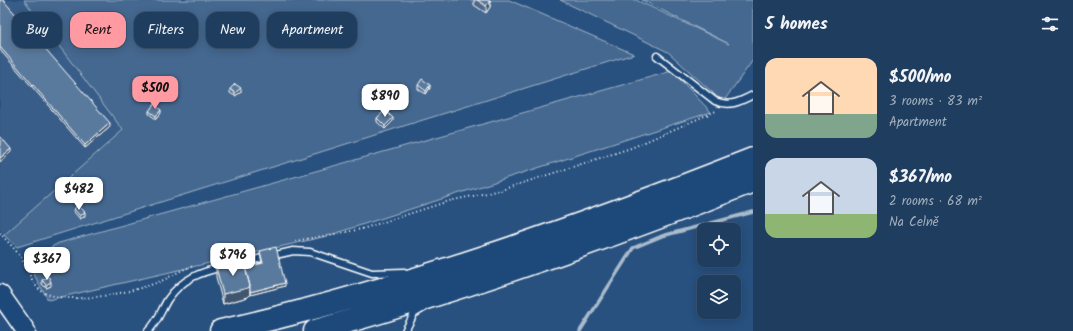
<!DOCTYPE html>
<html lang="en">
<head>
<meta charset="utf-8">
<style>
  body { margin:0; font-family:Kalam,sans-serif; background:#264465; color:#f1f3f6; height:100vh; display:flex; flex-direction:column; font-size:15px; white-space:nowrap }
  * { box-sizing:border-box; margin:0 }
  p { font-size:13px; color:#a1aebd }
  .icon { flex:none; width:22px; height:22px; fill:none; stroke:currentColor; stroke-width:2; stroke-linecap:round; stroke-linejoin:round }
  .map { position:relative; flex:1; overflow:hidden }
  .sheet { display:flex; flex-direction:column; background:#1e3d5f; width:320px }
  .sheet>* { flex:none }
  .top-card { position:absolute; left:12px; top:12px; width:380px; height:36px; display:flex; gap:8px }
  .controls { position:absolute; left:697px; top:223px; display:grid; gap:8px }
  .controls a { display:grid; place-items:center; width:44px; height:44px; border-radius:8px; background:#1e3d5f; box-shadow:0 2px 10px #0003,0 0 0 1px #3c5674; font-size:20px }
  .price { position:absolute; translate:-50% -34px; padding:0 9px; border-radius:8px; background:#fff; color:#222; font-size:13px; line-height:26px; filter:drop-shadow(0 1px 2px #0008) }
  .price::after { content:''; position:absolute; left:50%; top:24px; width:12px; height:9px; margin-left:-6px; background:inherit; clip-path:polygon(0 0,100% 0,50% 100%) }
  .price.on { background:#ff9aa2; color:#111 }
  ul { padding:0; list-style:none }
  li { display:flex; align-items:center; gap:12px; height:100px; padding:0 12px }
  li span { display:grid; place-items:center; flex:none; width:112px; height:80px; border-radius:12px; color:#555 }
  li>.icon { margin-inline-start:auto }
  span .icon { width:48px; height:48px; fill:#fffc; stroke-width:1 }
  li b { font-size:17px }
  h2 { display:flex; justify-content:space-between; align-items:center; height:48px; padding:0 12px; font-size:17px }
  .pill { padding:0 14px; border-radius:12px; background:#1e3d5f; box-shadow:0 2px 10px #0003,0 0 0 1px #3c5674; font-size:14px; line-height:36px }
  .pill.on { background:#ff9aa2; color:#111 }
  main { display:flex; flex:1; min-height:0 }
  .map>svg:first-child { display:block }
  .built { fill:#375d88 }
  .green { fill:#446890; stroke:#a2b4c8 }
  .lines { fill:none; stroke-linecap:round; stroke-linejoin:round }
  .stream { stroke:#aabbcd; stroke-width:3.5 }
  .lane-casing { stroke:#fff; stroke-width:9 }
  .secondary-casing { stroke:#fff; stroke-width:21 }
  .highway-casing { stroke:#fff; stroke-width:25 }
  .path { stroke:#fff; stroke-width:2; stroke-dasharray:1 3; stroke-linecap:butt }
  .lane { stroke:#1f4a7a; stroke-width:6 }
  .secondary { stroke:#1f4a7a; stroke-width:18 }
  .highway { stroke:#1f4a7a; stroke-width:22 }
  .wall { fill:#4d6987; stroke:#fff }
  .shaded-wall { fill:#3f556e; stroke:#fff }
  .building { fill:#5a7a9d; stroke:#fff }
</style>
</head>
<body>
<main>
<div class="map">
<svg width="753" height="331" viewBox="0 0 753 331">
  <rect width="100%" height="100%" fill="#28517f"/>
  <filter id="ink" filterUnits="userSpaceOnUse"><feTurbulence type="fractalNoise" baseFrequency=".025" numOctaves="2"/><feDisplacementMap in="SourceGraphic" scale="8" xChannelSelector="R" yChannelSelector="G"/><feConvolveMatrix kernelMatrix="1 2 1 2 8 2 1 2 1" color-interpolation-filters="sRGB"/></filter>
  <g filter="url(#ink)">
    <path class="built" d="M0,0H24L123,130L4,235L0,230Z"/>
    <path class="green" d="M24,0H509L634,54L17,247L4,235L123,130Z
      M560,0H636L729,44L642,0H753V60L723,102L668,52Z
      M672,71L711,112L327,236L48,300L26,260L59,243Z"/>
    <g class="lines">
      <path class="stream" d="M580,331L633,248L662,236L753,212"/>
      <g class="lane-casing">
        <path id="lane" d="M657,56L715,101C730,107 739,102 753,95
          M236,264L293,251L310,252L372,273L404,272
          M148,331C158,322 161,310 168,299C182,279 200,272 223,267
          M405,331L414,314L424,308"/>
      </g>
      <g class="secondary-casing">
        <path id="secondary" d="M0,294L26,331"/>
      </g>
      <g class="highway-casing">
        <path id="highway" d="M221,331C402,290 580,227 753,159
          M315,331C464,289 610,238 753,181"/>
      </g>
      <path class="path" d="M0,233C6,240 14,248 20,256C26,265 32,284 40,290C64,308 135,292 161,281C173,276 181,269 194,266
        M295,241L362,229L449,201L501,190L631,148L716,111"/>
      <use href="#lane" class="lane"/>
      <use href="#secondary" class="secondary"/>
      <use href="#highway" class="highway"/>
    </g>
    <path class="wall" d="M0,0L110,127L85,148L0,50Z
      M474,0H490V7L486,13L474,5Z
      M418,85L430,88L426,94L418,89Z
      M230,89L241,92L235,96L230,93Z
      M149,111L161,113L156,119L149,114Z
      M377,118L393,121L385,129L377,122Z
      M74,209L85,216L80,219L74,212Z
      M260,251L285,286L250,295L248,297L223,304L216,277V267L245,268L262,263L260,254Z
      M42,280L51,286L46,288L42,284Z"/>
    <path class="shaded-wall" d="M490,0V7L486,13V6Z
      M430,85V88L426,94V91Z
      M241,88V92L235,96V93Z
      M161,110V113L156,119V116Z
      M393,118V121L385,129V126Z
      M110,123V127L85,148V145Z
      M11,149V152L0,162V158Z
      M85,212V216L80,219V216Z
      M51,282V286L46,288V285Z
      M285,283V286L250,295V292Z
      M250,286V295L248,297L223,304V294Z"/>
    <path class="building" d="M0,0H3L110,123L85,145L0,47Z
      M477,0H490L486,6Z
      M422,79L430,85L426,91L418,85Z
      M235,84L241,88L235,93L230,89Z
      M154,104L161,110L156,116L149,111Z
      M385,110L393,118L385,126L377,118Z
      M0,136L11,149L0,158Z
      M78,205L85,212L80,216L74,209Z
      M276,247L285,283L250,292V286L245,268L263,263L260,251Z
      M241,261L244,262L250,286L248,288L223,294L216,267Z
      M49,277L51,282L46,285L42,280Z"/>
  </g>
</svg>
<div class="controls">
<a><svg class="icon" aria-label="locate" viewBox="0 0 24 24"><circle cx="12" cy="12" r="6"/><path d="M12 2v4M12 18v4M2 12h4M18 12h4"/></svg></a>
<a><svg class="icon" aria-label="layers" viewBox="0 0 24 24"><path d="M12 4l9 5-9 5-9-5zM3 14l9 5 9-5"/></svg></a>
</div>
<b class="price on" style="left:155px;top:110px">$500</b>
<b class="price" style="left:385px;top:118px">$890</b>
<b class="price" style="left:79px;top:211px">$482</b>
<b class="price" style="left:233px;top:277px">$796</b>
<b class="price" style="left:47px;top:281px">$367</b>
<div class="top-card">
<a class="pill">Buy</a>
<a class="pill on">Rent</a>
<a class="pill">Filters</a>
<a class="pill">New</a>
<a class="pill">Apartment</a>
</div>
</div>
<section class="sheet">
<h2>5 homes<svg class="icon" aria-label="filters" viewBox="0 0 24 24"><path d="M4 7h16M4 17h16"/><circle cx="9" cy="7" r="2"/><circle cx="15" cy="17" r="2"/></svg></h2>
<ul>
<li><span style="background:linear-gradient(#ffd9b3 70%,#7fa58c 0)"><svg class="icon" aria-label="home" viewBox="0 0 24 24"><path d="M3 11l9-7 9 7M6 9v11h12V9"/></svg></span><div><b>$500/mo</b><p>3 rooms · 83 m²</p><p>Apartment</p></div></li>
<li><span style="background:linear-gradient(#c9d6e8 70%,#8fb573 0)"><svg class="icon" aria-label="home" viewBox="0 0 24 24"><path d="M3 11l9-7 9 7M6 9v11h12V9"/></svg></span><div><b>$367/mo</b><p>2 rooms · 68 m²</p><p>Na Celně</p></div></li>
</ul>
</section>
</main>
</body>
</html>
